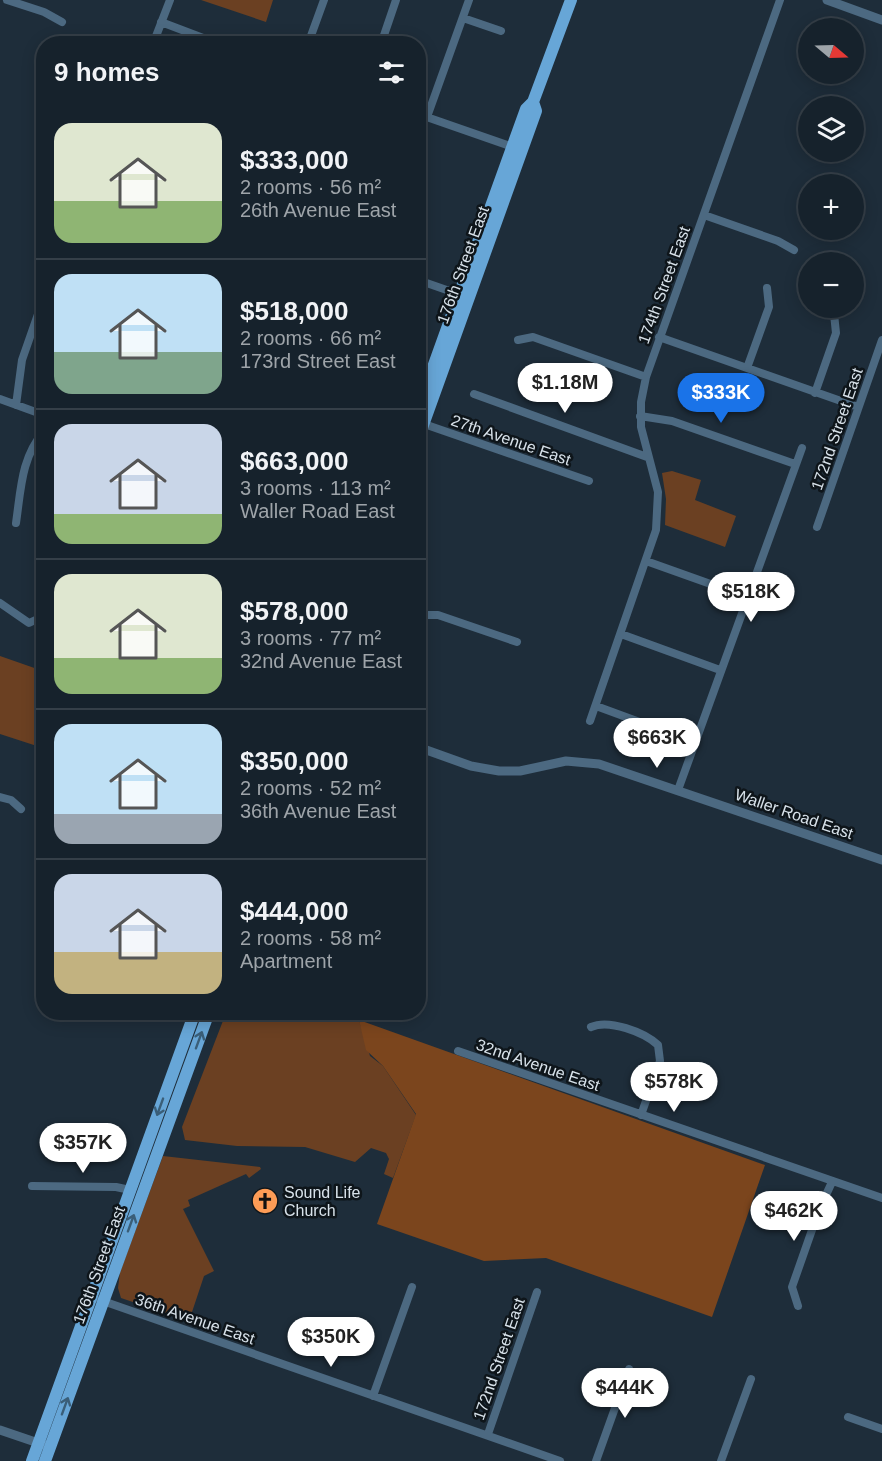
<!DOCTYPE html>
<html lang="en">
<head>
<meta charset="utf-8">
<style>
  body { margin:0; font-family:Helvetica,sans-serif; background:#232f38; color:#f1f3f6; height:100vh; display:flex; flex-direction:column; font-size:22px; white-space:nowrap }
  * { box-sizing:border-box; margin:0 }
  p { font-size:20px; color:#9ea4a9 }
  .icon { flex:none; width:33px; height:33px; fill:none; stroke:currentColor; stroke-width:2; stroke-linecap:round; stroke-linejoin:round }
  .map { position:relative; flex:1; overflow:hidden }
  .details { position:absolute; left:36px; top:36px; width:390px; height:984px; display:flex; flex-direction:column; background:#16222c; border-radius:24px; box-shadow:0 3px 15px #0003,0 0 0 2px #353f48 }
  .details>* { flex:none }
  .needle { width:39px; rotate:109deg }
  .buttons { position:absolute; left:798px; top:18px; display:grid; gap:12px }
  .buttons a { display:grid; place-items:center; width:66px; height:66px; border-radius:50%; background:#16222c; box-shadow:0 3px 15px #0003,0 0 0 2px #353f48; font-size:30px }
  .price { position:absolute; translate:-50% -51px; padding:0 14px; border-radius:21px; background:#fff; color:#222; font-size:20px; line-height:39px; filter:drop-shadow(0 2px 3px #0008) }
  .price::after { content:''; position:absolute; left:50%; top:36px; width:18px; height:14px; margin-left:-9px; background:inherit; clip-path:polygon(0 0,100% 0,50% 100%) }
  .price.selected { background:#1a73e8; color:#fff }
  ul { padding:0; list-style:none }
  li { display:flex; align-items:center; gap:18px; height:150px; padding:0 18px }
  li+li { border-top:2px solid #353f48 }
  li span { display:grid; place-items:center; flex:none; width:168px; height:120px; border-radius:18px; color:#555 }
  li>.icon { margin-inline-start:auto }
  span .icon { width:72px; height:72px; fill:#fffc; stroke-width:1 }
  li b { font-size:26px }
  h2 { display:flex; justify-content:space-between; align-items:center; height:72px; padding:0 18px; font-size:26px }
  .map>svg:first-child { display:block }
  .green { fill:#6b4022 }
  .forest { fill:#7b451d }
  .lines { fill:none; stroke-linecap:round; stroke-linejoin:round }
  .minor { stroke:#4c6981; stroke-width:8 }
  .tertiary { stroke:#4c6981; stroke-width:9 }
  .primary { stroke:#67a6d7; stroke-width:12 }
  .oneway { stroke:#3a5e78 }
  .labels { text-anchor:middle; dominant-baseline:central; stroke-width:5; stroke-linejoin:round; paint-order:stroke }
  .street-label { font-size:16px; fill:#d8e2ea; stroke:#0e151a }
  .poi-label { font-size:16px; fill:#d8e2ea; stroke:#0e151a; text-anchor:start }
</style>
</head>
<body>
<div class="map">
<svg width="882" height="1461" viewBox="0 0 882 1461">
  <rect width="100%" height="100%" fill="#1e2d3a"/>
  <path class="green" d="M201,0H273L266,22Z
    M672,471L701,480L695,500L736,516L725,547L665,525L666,499L662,473Z
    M0,656L43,671V748L0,734Z
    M226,1013H339L359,1020L370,1056L383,1066L416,1115L393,1178L384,1174L389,1159L386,1153L371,1148L355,1162L305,1147L237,1146L185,1140L182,1127Z
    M163,1156L260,1167L261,1169L249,1178L246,1174L188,1200L190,1206L183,1209L214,1271L204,1276L189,1321L121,1298L118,1288L120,1272Z"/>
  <path class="forest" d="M359,1020L765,1165L712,1317L546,1258L484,1261L377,1224L416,1114L383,1066L366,1050Z"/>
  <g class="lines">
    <path class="minor" d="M7,0L44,12L62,22
      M463,18L501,31
      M161,22L219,44
      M153,44L170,0
      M308,44L324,0
      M381,44L396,0
      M418,114L513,147
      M427,117L469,0
      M704,215L778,241L794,250
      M418,280L461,295
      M659,337L858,407
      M518,340L533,337L646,377
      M418,368L432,372
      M747,368L769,307L767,288
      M815,393L836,333L834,314
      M474,394L647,457
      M0,399L44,415
      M16,405L22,360L44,297
      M640,416L672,421L795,464
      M424,424L589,481
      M16,523C21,489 21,458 44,431
      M817,527L882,340
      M646,561L747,597
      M0,603L29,623L44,616
      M418,615H438L517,642
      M621,634L720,670
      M596,706L694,742
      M590,721L656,530L658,492L641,427V402L646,377L780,0
      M678,790L802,448
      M0,797L11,800L21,809
      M591,1027C609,1019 644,1032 658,1045L660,1061L641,1115
      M458,1051L882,1198
      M32,1186L116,1187L130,1190
      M100,1300L560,1461
      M798,1306L792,1287L819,1210L832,1182
      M373,1396L412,1287
      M848,1417L882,1429
      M488,1434L537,1292
      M596,1461L629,1369
      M721,1461L751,1379"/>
    <path class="tertiary" d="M827,0L882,20
      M418,747L471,766L499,771H520L566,761L599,764L882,860
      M0,1430L50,1447"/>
    <path class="primary" d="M418,409L526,109L533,102L571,0
      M418,439L536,111L533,102
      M32,1461L195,1012
      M45,1461L209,1012"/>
  </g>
  <defs><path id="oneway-shaft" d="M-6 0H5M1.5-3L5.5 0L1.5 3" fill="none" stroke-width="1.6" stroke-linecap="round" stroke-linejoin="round" transform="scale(1.5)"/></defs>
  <g class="oneway">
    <use href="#oneway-shaft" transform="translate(199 1040) rotate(-70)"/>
    <use href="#oneway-shaft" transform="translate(160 1107) rotate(110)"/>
    <use href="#oneway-shaft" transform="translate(131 1223) rotate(-70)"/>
    <use href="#oneway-shaft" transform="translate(65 1406) rotate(-70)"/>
  </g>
  <defs>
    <g id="church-disc" transform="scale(1.35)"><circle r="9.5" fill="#fd9c56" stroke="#0e151a"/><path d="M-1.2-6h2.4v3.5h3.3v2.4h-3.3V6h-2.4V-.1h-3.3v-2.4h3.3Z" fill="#111"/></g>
  </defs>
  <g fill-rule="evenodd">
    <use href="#church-disc" x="265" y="1201"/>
  </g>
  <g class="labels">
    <g class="street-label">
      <text transform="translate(463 265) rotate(-70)">176th Street East</text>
      <text transform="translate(664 285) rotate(-70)">174th Street East</text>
      <text transform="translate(837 429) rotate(-71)">172nd Street East</text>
      <text transform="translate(511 440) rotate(19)">27th Avenue East</text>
      <text transform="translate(794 814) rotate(19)">Waller Road East</text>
      <text transform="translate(538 1065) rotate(19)">32nd Avenue East</text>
      <text transform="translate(99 1265) rotate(-70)">176th Street East</text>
      <text transform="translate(195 1319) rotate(19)">36th Avenue East</text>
      <text transform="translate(499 1359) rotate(-71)">172nd Street East</text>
    </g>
    <g class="poi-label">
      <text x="284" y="1192">Sound Life<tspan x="284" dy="18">Church</tspan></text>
    </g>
  </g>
</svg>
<div class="buttons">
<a><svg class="needle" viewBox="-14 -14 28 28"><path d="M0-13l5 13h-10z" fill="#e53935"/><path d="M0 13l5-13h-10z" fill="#9ea4a9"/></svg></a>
<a><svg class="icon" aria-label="layers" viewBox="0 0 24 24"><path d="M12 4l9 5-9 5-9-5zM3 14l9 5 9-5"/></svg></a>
<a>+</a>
<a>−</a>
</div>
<b class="price" style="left:565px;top:414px">$1.18M</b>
<b class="price selected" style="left:721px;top:424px">$333K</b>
<b class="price" style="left:751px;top:623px">$518K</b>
<b class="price" style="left:657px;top:769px">$663K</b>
<b class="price" style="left:674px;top:1113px">$578K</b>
<b class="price" style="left:83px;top:1174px">$357K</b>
<b class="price" style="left:794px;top:1242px">$462K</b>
<b class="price" style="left:331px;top:1368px">$350K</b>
<b class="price" style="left:625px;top:1419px">$444K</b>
<section class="details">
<h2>9 homes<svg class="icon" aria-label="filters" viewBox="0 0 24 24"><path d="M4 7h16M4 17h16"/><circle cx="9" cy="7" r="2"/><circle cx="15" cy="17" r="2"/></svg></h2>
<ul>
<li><span style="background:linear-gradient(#dfe7d0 65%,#8fb573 0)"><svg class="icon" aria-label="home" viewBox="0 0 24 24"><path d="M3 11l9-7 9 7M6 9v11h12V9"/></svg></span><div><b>$333,000</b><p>2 rooms · 56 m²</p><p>26th Avenue East</p></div></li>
<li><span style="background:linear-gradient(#bfe0f5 65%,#7fa58c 0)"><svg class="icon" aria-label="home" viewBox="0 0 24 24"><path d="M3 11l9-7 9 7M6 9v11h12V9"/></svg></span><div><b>$518,000</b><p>2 rooms · 66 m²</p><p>173rd Street East</p></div></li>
<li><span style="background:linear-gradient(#c9d6e8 75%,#8fb573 0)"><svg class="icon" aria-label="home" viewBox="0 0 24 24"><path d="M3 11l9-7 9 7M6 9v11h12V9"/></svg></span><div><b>$663,000</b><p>3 rooms · 113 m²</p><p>Waller Road East</p></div></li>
<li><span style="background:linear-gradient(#dfe7d0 70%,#8fb573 0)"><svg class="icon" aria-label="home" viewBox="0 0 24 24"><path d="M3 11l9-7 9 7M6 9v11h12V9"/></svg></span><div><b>$578,000</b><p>3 rooms · 77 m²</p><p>32nd Avenue East</p></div></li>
<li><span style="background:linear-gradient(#bfe0f5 75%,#9aa5b1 0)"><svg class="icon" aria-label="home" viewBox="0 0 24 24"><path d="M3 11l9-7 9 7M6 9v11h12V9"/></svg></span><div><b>$350,000</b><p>2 rooms · 52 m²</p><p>36th Avenue East</p></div></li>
<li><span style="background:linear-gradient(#c9d6e8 65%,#c2b280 0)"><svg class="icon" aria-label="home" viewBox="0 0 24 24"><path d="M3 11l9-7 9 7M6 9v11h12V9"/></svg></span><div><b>$444,000</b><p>2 rooms · 58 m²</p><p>Apartment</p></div></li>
</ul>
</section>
</div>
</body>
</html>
